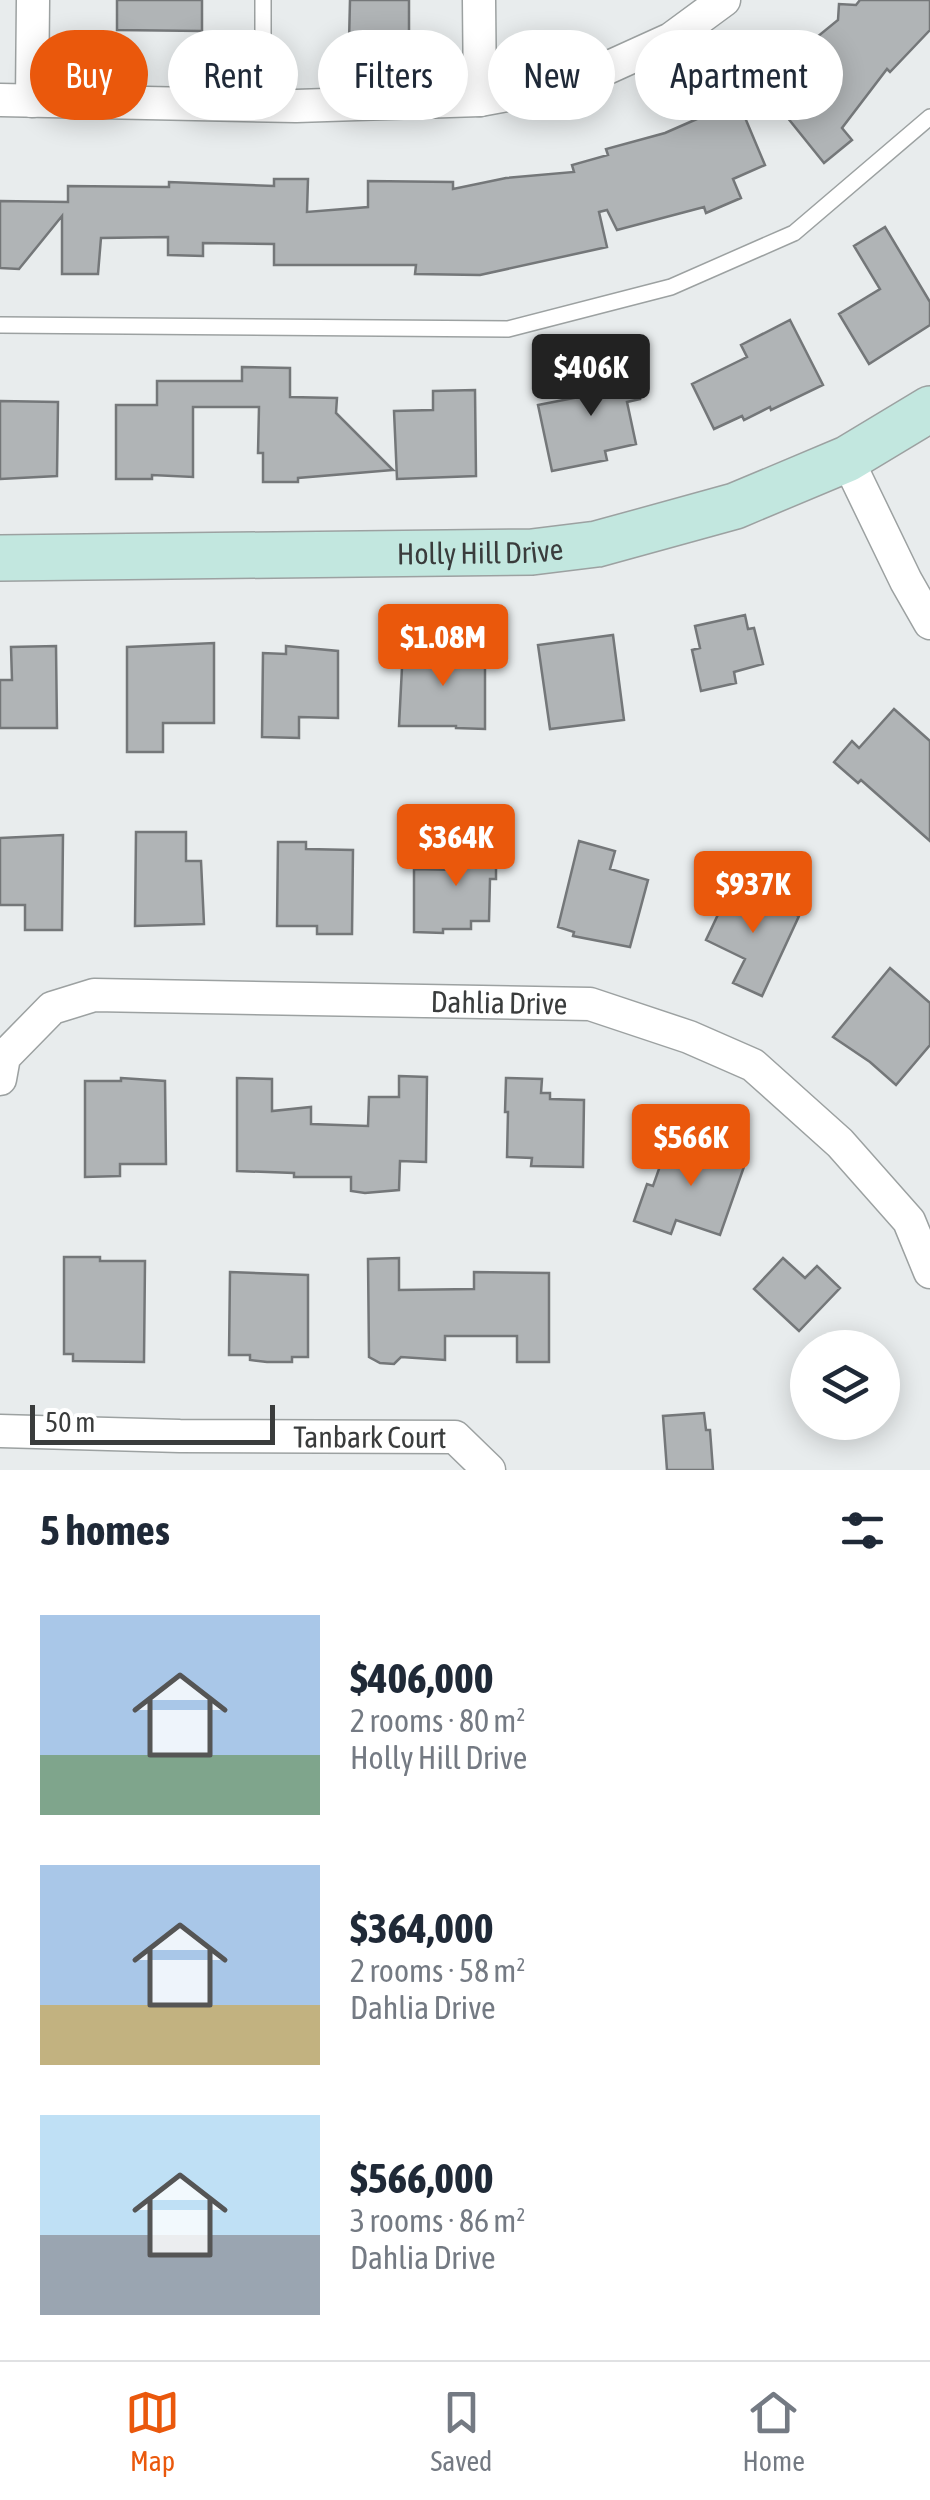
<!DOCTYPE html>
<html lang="en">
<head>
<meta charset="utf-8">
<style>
  body { margin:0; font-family:"Asap Condensed",sans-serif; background:#f6f6f7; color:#1f2937; height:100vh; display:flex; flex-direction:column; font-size:38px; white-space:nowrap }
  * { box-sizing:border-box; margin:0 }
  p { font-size:32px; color:#747a83 }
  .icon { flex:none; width:55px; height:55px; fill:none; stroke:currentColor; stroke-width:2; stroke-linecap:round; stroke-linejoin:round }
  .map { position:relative; height:1470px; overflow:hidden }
  .panel { display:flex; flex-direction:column; background:#fff; flex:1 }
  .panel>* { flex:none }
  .hud { position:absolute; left:30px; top:30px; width:870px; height:90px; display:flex; gap:20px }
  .tools { position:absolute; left:790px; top:1330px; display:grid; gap:20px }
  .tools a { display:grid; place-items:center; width:110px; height:110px; border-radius:50%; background:#fff; box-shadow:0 5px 25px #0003; font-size:50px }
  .scale { position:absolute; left:30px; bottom:25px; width:245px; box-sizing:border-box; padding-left:10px; border:5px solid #3a3c3c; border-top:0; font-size:28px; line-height:35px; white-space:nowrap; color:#3a3c3c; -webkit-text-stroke:8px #fff; paint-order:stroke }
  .price { position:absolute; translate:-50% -85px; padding:0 22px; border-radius:10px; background:#ea580c; color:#fff; font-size:32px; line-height:65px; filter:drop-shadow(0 2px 5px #0008) }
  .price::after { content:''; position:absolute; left:50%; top:60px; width:30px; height:22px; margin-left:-15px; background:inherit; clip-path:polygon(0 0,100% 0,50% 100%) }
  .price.selected { background:#222; color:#fff }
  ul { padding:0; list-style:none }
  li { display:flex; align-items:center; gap:30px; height:250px; padding:0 40px }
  li span { display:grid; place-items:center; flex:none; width:280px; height:200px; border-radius:0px; color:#555 }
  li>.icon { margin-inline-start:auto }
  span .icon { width:120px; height:120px; fill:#fffc; stroke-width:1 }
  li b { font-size:42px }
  h2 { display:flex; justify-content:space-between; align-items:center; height:120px; padding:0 40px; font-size:42px }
  .chip { padding:0 35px; border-radius:45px; background:#fff; box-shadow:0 5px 25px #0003; font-size:35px; line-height:90px }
  .chip.selected { background:#ea580c; color:#fff }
  .dock { display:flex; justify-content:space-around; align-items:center; height:140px; border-top:2px solid #e0e1e3; background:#fff; font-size:28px; color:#747a83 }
  .dock a { display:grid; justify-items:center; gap:5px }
  .dock .selected { color:#ea580c }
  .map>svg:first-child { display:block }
  .building { fill:#b0b4b6; stroke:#747779; stroke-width:2.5 }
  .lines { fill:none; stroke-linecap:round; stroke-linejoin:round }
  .lane-casing { stroke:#9ca1a1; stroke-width:18 }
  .street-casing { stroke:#9ca1a1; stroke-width:35 }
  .secondary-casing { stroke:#9ca1a1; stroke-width:48 }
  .lane { stroke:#fff; stroke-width:15 }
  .street { stroke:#fff; stroke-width:32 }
  .secondary { stroke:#c2e7df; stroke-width:45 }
  .labels { text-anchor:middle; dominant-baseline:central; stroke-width:8; stroke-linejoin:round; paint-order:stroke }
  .street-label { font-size:30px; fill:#3a3c3c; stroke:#fff }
</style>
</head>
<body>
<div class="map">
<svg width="930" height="1470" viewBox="0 0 930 1470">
  <rect width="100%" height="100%" fill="#e8eced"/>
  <path class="building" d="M117,0H202V31L117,30Z
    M350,0H409V43L349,42Z
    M860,0H930V30L890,72L887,69L842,128L852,140L824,163L762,86L797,58L795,55L838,20L839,4L856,5Z
    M738,101L765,165L733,179L741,198L706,213L704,207L617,230L607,210L599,212L607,247L480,275L415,274L416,265H274V244L203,243V256L168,255V237L101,238L98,274H62V216L19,269L0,268V201L68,202V186L169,187V182L274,186V179H308L307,212L368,207V181L453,182V189L506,178L574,172L572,165L608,155L606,149L665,133Z
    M885,227L930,302V325L869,364L839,314L880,289L854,246Z
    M790,320L823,385L771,410L770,407L744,420L742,416L714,429L692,384L747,357L741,345Z
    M632,363L640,399L627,402L636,444L605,451L607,460L552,471L538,405L589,395L584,373Z
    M242,367L290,368V397L337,398L336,413L393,470L298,478V482H263V453H258L259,407H193V477L152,475V479H116V405H157V381H242Z
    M475,390L476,476L397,479L394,411L433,410V391Z
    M0,401L58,402L57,476L0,479Z
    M745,615L748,629L754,628L763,664L734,672L736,683L701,691L692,650L700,648L695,626Z
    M613,635L624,720L550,729L538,645Z
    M214,643V723H163V752H127V647Z
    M56,646L57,728H0V680H12L11,647Z
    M286,646L338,651V718L299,717V738L262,737L263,653L286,654Z
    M403,648L485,652V729L456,728V726H399Z
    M894,709L930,741V841L861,780L858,783L834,762L852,741L859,748Z
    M136,832H186V861H201L204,924L135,926Z
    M63,835L62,930H25V905H0V838Z
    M456,837H496V879H490L489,921H471V929H443V933L414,932V869L456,870Z
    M579,841L615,851L610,869L648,880L630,947L573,936L574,932L558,927Z
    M278,842H306V849L353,850L352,934H317V926H277Z
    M732,885L799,916L762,996L733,983L745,959L706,940Z
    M890,968L930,1003V1045L896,1085L870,1062L833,1037Z
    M399,1076L427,1077L426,1162L400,1161L399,1190L365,1193L351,1191V1177H294V1173L237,1171V1078L272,1079V1111L311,1107V1124L368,1126L369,1097H399Z
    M121,1078L165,1081L166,1164H120V1176L85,1177V1081H121Z
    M506,1078L542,1079L541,1093H550V1099L584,1100L583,1167L531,1166L532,1158L507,1157L508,1112H505Z
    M676,1137L746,1161L720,1235L676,1220L671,1234L634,1221L647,1184L653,1186L666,1149L671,1152Z
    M64,1257H100V1261H145L144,1362L73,1361V1354H64Z
    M399,1258V1290L474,1289V1272L549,1273V1362H517V1336H445V1360L401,1357L394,1364L380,1363L369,1357L368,1259Z
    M783,1258L805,1278L817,1266L840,1288L799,1331L754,1289Z
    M230,1272L308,1275V1357H292V1362H267L250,1360V1355H229Z
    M704,1413L706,1430H710L713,1470H667L663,1416Z"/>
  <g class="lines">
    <g class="lane-casing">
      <path id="lane" d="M263,105V0
        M0,325L508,329L671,287L794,233L930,117"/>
    </g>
    <g class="street-casing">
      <g id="street">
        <path d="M479,0L480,100"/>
        <path d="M0,100L296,106L480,100L545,88L607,68L671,39L724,0"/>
        <path d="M32,101L33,0"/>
        <path d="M847,459L906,581L930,623"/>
        <path id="s1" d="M0,1079L4,1057L52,1008L94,995L590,1004L689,1037L753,1065L840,1143L909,1221L930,1272"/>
        <path id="s2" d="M0,1431L180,1436L455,1437L489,1470"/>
      </g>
    </g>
    <g class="secondary-casing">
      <g id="secondary">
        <path id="s3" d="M0,558L532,552L597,544L735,506L847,459L930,409"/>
      </g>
    </g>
    <use href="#lane" class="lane"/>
    <use href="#street" class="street"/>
    <use href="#secondary" class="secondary"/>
  </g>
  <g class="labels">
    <g class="street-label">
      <text stroke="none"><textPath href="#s3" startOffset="480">Holly Hill Drive</textPath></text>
      <text stroke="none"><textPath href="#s1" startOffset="540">Dahlia Drive</textPath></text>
      <text stroke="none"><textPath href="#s2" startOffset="370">Tanbark Court</textPath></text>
    </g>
  </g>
</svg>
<div class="tools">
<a><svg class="icon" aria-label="layers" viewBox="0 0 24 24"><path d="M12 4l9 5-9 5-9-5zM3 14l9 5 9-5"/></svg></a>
</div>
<div class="scale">50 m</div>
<b class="price selected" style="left:591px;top:419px">$406K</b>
<b class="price" style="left:443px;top:689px">$1.08M</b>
<b class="price" style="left:456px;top:889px">$364K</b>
<b class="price" style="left:753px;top:936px">$937K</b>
<b class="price" style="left:691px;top:1189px">$566K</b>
<div class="hud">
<a class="chip selected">Buy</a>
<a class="chip">Rent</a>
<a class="chip">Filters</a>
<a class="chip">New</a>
<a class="chip">Apartment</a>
</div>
</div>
<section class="panel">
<h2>5 homes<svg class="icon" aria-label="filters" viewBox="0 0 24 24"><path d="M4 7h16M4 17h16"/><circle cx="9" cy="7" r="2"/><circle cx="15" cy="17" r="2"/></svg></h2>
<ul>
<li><span style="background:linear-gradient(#a9c7e8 70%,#7fa58c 0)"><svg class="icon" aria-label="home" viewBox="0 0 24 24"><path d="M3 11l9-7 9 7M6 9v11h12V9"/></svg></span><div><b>$406,000</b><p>2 rooms · 80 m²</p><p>Holly Hill Drive</p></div></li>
<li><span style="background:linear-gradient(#a9c7e8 70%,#c2b280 0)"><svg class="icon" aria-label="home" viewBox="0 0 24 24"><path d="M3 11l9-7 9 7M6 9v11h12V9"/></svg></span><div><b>$364,000</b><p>2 rooms · 58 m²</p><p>Dahlia Drive</p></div></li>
<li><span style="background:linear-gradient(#bfe0f5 60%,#9aa5b1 0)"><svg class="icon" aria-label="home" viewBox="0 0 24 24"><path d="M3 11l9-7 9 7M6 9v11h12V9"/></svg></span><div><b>$566,000</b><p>3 rooms · 86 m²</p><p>Dahlia Drive</p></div></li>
</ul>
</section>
<nav class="dock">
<a class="selected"><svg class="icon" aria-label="map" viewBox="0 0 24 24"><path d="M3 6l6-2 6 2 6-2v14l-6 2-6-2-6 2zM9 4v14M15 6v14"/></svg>Map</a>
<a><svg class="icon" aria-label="saved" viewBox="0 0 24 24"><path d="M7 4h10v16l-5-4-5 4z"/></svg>Saved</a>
<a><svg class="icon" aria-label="home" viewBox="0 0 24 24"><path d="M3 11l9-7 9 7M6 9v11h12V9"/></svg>Home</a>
</nav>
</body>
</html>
